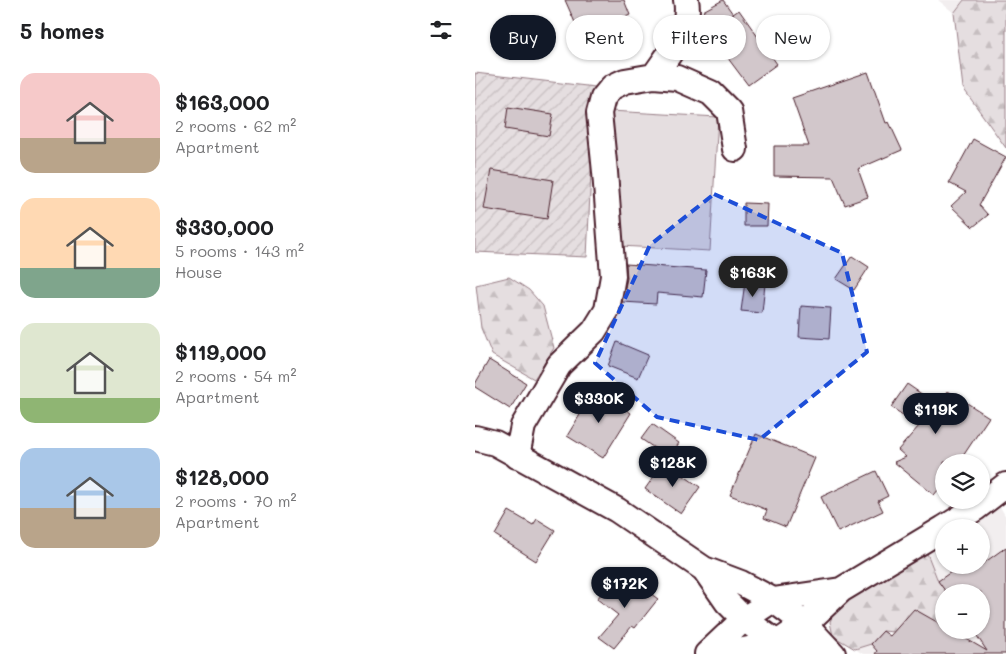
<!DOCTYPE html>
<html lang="en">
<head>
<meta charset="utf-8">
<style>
  body { margin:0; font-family:Mali,sans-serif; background:#f6f6f6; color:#202124; height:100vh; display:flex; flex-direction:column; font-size:19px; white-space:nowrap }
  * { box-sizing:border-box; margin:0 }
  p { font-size:16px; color:#757577 }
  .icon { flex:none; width:28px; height:28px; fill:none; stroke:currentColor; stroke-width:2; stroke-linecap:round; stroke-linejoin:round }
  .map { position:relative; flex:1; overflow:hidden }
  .panel { display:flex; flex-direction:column; background:#fff; width:475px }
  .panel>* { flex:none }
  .hud { position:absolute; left:15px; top:15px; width:440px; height:45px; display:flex; gap:10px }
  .buttons { position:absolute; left:460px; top:454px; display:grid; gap:10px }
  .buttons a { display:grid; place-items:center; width:55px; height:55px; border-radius:50%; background:#fff; box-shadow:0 1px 4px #0004; font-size:25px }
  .price { position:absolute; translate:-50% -42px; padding:0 11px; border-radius:18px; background:#111827; color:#fff; font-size:16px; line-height:32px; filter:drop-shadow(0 1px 2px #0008) }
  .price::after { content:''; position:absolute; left:50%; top:30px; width:15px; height:11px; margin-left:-8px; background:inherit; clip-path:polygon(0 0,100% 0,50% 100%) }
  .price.active { background:#222; color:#fff }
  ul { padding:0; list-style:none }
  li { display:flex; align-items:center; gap:15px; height:125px; padding:0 20px }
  li span { display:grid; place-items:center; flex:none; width:140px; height:100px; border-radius:15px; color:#555 }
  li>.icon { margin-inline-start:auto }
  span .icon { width:60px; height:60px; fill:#fffc; stroke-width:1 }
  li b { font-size:21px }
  h2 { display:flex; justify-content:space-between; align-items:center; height:60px; padding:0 20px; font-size:21px }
  .tag { padding:0 18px; border-radius:22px; background:#fff; box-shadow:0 1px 4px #0004; font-size:18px; line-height:45px }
  .tag.active { background:#111827; color:#fff }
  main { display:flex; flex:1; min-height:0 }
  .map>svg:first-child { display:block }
  .built { fill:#f2eeef }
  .green { fill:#e5dee0; stroke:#987e86 }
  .forest { fill:url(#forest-firs); stroke:#987e86 }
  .garden { fill:url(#garden-furrows); stroke:#987e86 }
  .building { fill:#d2c7cb; stroke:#4a1f2b }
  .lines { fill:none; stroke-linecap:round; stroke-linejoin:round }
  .minor-casing { stroke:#4a1f2b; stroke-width:28 }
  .minor { stroke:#fff; stroke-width:24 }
  .marked { fill:#1d4ed8; fill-opacity:0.2; stroke:#1d4ed8; stroke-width:4; stroke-dasharray:10 6; stroke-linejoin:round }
</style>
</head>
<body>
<main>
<section class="panel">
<h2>5 homes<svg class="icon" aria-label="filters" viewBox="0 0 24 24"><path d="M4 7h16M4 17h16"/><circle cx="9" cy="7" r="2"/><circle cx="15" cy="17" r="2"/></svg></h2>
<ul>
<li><span style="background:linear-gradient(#f6c9c9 65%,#b9a48a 0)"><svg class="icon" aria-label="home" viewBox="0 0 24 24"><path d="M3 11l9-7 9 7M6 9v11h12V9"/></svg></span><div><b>$163,000</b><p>2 rooms · 62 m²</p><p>Apartment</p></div></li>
<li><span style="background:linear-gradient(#ffd9b3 70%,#7fa58c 0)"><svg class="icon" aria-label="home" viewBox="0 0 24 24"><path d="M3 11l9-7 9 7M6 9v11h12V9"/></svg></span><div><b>$330,000</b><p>5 rooms · 143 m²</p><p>House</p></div></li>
<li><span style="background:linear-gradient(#dfe7d0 75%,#8fb573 0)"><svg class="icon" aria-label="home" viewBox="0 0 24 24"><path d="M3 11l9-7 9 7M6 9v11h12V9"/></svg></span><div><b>$119,000</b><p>2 rooms · 54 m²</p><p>Apartment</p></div></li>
<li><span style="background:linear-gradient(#a9c7e8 60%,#b9a48a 0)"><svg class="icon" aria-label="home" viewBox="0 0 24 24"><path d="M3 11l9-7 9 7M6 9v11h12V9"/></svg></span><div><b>$128,000</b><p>2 rooms · 70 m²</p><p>Apartment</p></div></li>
</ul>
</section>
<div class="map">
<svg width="531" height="654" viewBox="0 0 531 654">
  <defs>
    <pattern id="forest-firs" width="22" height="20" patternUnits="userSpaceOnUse" patternTransform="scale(1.25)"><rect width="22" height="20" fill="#e5dee0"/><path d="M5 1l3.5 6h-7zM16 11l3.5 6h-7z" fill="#c6bec0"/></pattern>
    <pattern id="garden-furrows" width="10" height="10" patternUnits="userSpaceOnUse" patternTransform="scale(1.25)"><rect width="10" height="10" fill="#e5dee0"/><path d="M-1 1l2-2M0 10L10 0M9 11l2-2" fill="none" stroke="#c6bec0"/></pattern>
  </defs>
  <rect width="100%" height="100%" fill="#fff"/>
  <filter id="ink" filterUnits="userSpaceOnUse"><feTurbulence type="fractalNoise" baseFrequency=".02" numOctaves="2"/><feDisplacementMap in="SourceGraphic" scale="10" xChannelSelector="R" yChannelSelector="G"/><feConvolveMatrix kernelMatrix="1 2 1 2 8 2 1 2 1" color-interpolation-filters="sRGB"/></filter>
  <g filter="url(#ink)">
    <path class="built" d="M463,0H489L479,13Z
      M524,505L531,517V627L513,654H388L380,649L396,644L408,631L416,636L469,630H506V592H471L463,581L450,548L469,537V565H506V528L485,527Z"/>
    <path class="green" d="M135,111L243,117L235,251L127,245Z"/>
    <path class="forest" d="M489,0H531V148L488,88L479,13Z
      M34,277L54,290L68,306L79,348L59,379L17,355L6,328L1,285Z
      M450,548L463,581L471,592H469V626L419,632L408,631L396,644L380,649L358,636L355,622L363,601Z"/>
    <path class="garden" d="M0,73L120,87L112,257L0,252Z"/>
    <path class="building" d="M90,0H149L155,15L106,36Z
      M248,0L258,14L264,10L302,64L273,85L240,41L245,37L228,11Z
      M393,72L411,123L414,122L427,150L383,169L393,197L370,205L358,177L299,176V146H334L317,98Z
      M33,107L78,114L74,136L30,129Z
      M498,139L531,157L504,205L513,215L498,227L476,206L491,192L474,183Z
      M16,170L78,180L72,219L9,209Z
      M269,203L293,204L292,226H269Z
      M377,256L394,267L379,290L361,279Z
      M151,264L231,270L228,297L182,293L181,304L147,302L152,278Z
      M270,282L290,284L287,313L266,311Z
      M326,306L356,308L354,339L324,337Z
      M142,342L173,355L163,378L133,366Z
      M14,360L51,383L35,409L0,387V384Z
      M432,384L464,406L473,391L514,417L484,462H469V483L459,495L419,462L431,457L423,450L444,426L416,407Z
      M120,390L156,413L128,458L92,436Z
      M177,424L204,443L194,458L166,439Z
      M281,434L340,458L311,527L289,518L292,510L255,495Z
      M189,462L225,487L206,514L170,489Z
      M401,471L413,496L403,501L408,511L363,532L346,497Z
      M34,511L58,525L62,519L80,530L61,561L20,535Z
      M531,547V654H400L402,651L396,644L408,631L415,636L439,609L469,626V630H476L512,651L498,630H506V592H471L463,581L486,565H506Z
      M139,577L159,591L164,585L183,599L160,628L157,626L139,648L124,637L143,615L122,599Z"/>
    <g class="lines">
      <g class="minor-casing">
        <path id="minor" d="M179,76C194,53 217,29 211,0
          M0,438L20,443L142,510L229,569L266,583L298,600L330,624L358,654
          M42,456L48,426L84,365L119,331L132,310L138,276L130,172L124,113L128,98L137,87L150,81L179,76L202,78L236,93L254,111L260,149
          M469,528L501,508L531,485
          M229,569L252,602L269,619L302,643L332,654
          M232,654L269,619L298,600L366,590
          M250,654L302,643L330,624L366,590L469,528"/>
      </g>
      <use href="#minor" class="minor"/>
    </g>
  </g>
  <path class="marked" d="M239,194L367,253L392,352L284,440L182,417L120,363L175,245Z"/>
</svg>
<div class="buttons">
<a><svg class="icon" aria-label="layers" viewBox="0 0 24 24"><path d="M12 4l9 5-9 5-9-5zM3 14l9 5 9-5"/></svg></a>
<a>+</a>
<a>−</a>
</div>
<b class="price active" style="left:278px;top:298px">$163K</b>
<b class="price" style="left:124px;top:424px">$330K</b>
<b class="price" style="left:461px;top:435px">$119K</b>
<b class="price" style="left:198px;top:488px">$128K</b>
<b class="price" style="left:150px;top:609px">$172K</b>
<div class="hud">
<a class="tag active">Buy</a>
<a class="tag">Rent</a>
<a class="tag">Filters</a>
<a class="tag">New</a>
</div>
</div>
</main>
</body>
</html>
